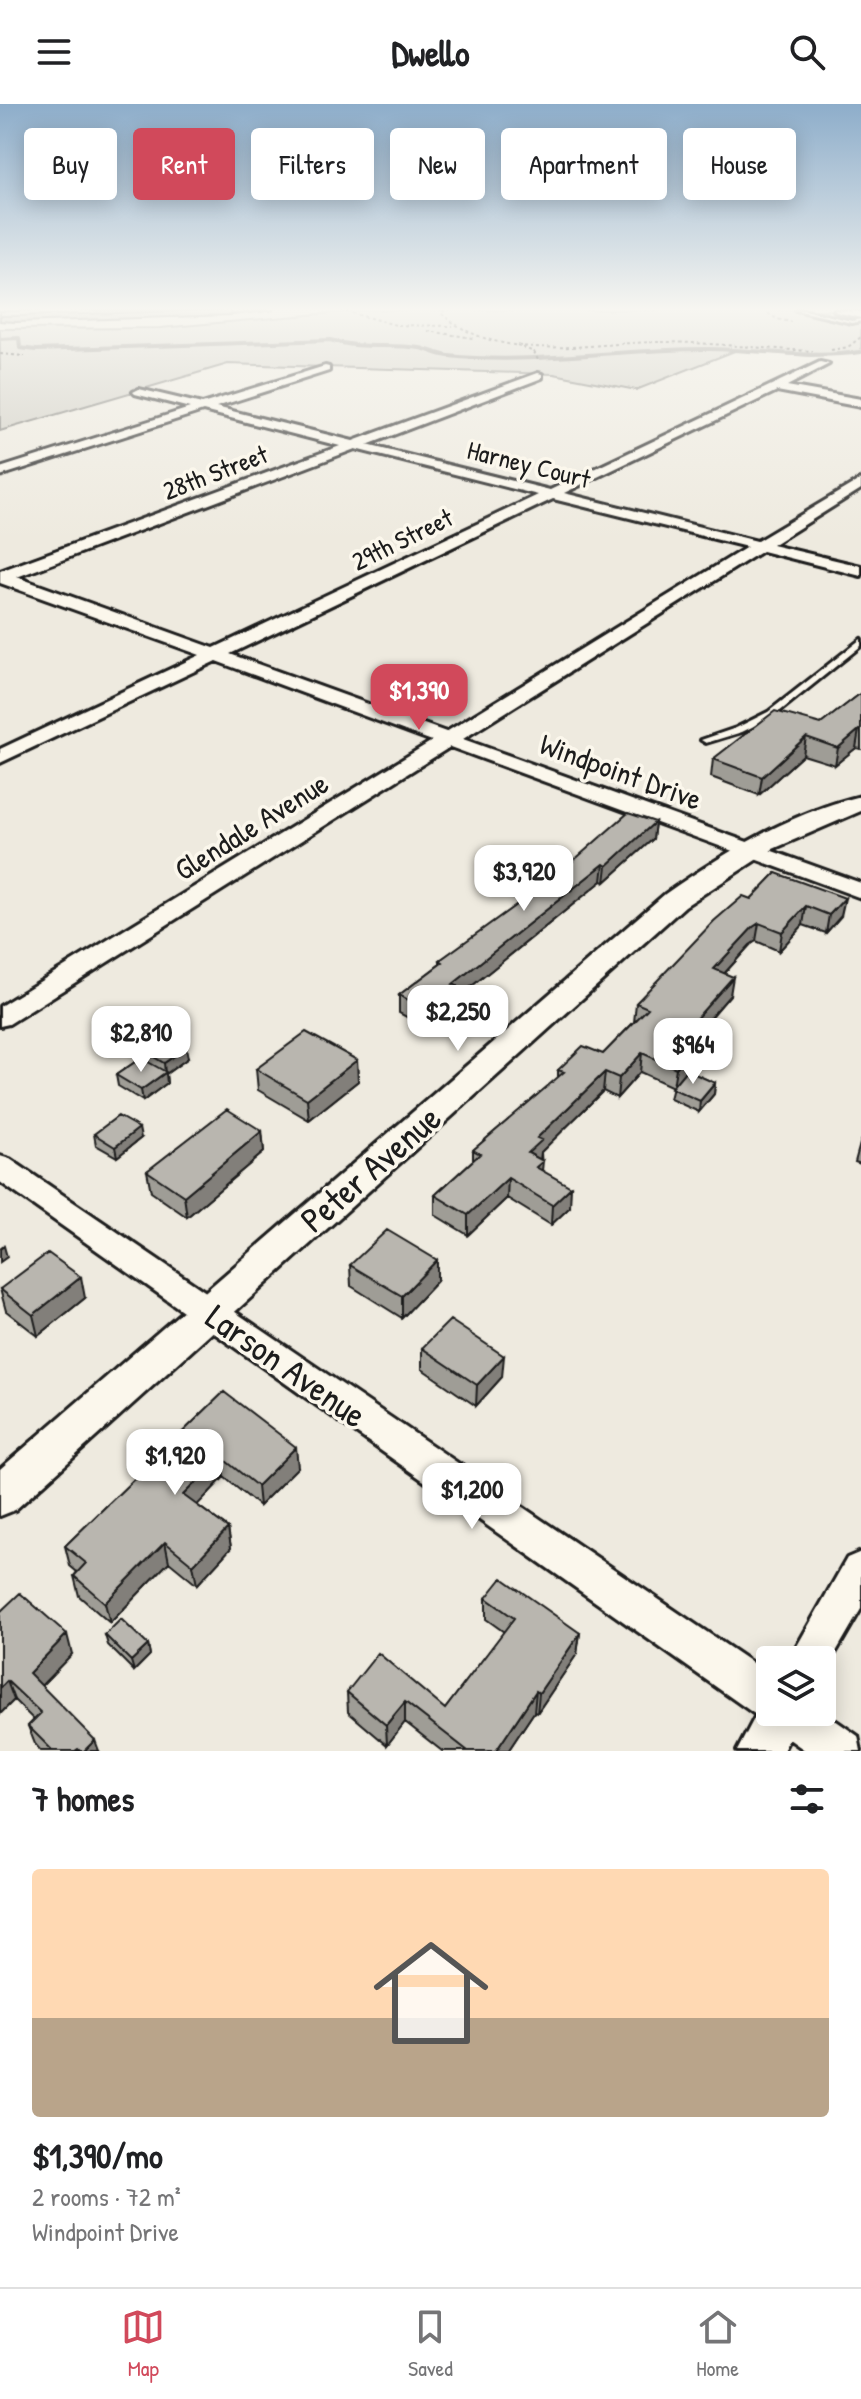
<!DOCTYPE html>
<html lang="en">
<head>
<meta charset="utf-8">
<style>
  body { margin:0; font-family:"Patrick Hand",sans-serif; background:#f2f2f2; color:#202124; height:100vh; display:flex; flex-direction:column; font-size:30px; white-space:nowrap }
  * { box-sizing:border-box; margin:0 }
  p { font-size:26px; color:#757577 }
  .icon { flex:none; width:44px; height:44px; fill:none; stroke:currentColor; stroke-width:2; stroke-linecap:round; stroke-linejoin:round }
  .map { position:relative; height:1647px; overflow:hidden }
  .sheet { display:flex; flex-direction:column; background:#fff; flex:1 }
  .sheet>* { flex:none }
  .top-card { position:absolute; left:24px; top:24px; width:814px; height:72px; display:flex; gap:16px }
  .fabs { position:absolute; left:756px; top:1542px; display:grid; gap:16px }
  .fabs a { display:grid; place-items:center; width:80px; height:80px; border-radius:8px; background:#fff; box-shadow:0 4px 20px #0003; font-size:40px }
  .price { position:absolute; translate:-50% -68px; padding:0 18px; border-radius:16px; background:#fff; color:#222; font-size:26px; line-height:52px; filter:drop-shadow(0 2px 4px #0008) }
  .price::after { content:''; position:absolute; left:50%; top:48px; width:24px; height:18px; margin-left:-12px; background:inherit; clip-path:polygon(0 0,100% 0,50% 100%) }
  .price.current { background:#d1495b; color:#fff }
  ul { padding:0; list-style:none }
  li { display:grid; align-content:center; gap:16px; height:424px; padding:0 32px }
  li+li { border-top:2px solid #e0e0e0 }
  li span { display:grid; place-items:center; height:248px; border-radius:8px; color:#555 }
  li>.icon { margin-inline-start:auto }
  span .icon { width:144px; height:144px; fill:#fffc; stroke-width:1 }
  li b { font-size:34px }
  h2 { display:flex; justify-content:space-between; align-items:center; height:96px; padding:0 32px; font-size:34px }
  .chip { padding:0 28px; border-radius:8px; background:#fff; box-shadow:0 4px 20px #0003; font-size:28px; line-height:72px }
  .chip.current { background:#d1495b; color:#fff }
  header { display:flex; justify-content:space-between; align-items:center; height:104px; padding:0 32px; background:#fff; font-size:36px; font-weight:700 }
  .tab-bar { display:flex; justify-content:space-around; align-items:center; height:112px; border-top:2px solid #e0e0e0; background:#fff; font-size:22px; color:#757577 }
  .tab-bar a { display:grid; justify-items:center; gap:4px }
  .tab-bar .current { color:#d1495b }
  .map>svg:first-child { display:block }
  .green { fill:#ceccc2; stroke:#75746f; stroke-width:2 }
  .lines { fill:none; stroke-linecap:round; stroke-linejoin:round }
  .stream { stroke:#6f6d69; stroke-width:4 }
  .service-casing { stroke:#1c1c1c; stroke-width:6 }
  .minor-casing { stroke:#1c1c1c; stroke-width:6 }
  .tertiary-casing { stroke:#1c1c1c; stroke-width:6 }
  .path { stroke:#1c1c1c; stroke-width:2; stroke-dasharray:3 3; stroke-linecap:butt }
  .service { fill:#fbf7ec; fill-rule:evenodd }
  .minor { fill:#fbf7ec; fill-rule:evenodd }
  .tertiary { fill:#fbf7ec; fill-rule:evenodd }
  .wall { fill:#9f9d96; stroke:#1c1c1c; stroke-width:2 }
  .shaded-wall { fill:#827f7a; stroke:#1c1c1c; stroke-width:2 }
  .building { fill:#b9b6af; stroke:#1c1c1c; stroke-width:2 }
  .labels { text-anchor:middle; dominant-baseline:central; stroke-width:7; stroke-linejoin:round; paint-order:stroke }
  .far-street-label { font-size:26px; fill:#1c1c1c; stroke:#fbf7ec }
  .street-label { font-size:30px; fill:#1c1c1c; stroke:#fbf7ec }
  .near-street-label { font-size:36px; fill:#1c1c1c; stroke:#fbf7ec }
</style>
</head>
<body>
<header><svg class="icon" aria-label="menu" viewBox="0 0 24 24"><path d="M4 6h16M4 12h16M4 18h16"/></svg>Dwello<svg class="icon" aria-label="search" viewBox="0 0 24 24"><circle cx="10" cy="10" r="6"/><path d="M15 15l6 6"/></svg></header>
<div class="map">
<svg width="861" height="1647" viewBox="0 0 861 1647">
  <rect width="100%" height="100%" fill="#eeeadf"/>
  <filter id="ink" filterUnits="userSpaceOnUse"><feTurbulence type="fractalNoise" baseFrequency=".0125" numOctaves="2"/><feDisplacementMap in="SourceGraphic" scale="16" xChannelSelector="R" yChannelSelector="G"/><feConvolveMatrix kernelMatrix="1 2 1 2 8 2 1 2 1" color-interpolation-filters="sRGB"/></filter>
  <g filter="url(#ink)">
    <path class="green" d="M367,206H832L861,212V247L811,252L737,246L636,286L554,270L228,260L0,327V225L160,224Z"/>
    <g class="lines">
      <path class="stream" d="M0,235L19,234L20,244L36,246L330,236C362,246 389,239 420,244C430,246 439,251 449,252C537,261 623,244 710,245C762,246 809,255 861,248"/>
      <g class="service-casing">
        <path id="service" d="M796,206H804L852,217L861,215V217L852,219Z
          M861,535V542L774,612L742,628L706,639L701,636L736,624L768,608Z"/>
      </g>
      <g class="minor-casing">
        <path id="minor" d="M80,206H155L150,209L84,210Z
          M834,206L861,208V214L836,208Z
          M820,258L829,260L787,282L861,295V303L777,287L564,389L757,437L861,375V385L772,441L861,462V472L762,447L463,635L861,779V794L450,643L9,920L0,922V902L432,637L216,557L0,659V645L200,551L0,479V467L340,342L203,307L0,372V364L190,304L135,290L133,288L139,285L202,300L325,262L329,263V267L216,303L353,337L538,269L542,270V274L367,341L550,386ZM355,345L538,391L214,544L17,473ZM553,395L747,443L446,628L230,550Z
          M0,1052L10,1055L770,1571V1608L822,1607L858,1632L861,1647H806L789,1635L783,1647H737L756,1611L0,1078Z
          M861,1448V1505L822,1572V1556H789L847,1454Z"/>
      </g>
      <g class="tertiary-casing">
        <path id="tertiary" d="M861,692V707L773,745L685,802L15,1406L0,1412V1365L665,790C725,748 790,709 861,692Z"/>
      </g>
      <path class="path" d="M340,206L396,221L453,222
        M445,206L441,209C501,263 592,237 666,238C715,239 764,245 813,247
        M763,206L777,215L791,218
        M428,227L473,234
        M517,241L534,248L539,258
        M831,246L848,243L861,233
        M0,250L25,252"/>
      <use href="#service" class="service"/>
      <use href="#minor" class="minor"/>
      <use href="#tertiary" class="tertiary"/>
    </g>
    <path class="wall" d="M274,206L231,211L16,218L0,217V207Z
      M861,589V645L856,644L835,661L803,651L759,691L711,673L713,655L821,620Z
      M655,718L653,735L605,778L602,777L457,894V900L427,924L399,909V891L440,860V856Z
      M776,769L841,812L826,829L803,821L779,847L756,837L750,841L725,869L730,891L703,923L708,925L705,944L687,967L715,979L714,990L699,1008L670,995L673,983L640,968L617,994L603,987L541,1048L542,1066L570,1103L551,1121L507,1094L468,1131L435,1111V1091L473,1056V1046L558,974V966L603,950L634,918L636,899L751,795Z
      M139,944L188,954L166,970L167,979L143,997L118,982L116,971L141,954Z
      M357,956L358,977L309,1016L258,986L256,965Z
      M262,1027L264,1048L187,1113L151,1088L147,1067Z
      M94,1030L141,1034L117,1053L96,1041Z
      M861,1036V1060L855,1058Z
      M350,1161L437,1177L402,1214L351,1182Z
      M0,1185L85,1194L38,1232L6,1207Z
      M422,1244L502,1273L476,1302L422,1265Z
      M224,1288L298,1363L259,1402L224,1373L197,1401L228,1424L231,1444L197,1481L169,1458L110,1519L79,1492L74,1472L77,1468L70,1462L65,1442Z
      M486,1494L580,1529L577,1550L537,1609L534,1608L508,1647H442L405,1618L387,1641L348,1608L347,1588L445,1605L504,1528L486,1515Z
      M0,1508L72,1550L41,1582L99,1647H41L35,1640L28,1622L34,1616L14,1596L0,1610Z
      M105,1531L148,1541L150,1551L134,1567L108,1541Z"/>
    <path class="shaded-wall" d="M230,206H274L231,211Z
      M859,626L856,644L835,661L838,644Z
      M806,633L803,651L759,691L762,673Z
      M655,718L653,735L605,778L607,762Z
      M604,760L602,777L457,894V900L427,924V906L453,880Z
      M845,794L841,812L826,829L829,811Z
      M806,802L803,821L779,847L782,828Z
      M759,819L756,837L750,841L711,884L714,865L753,823Z
      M733,873L730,891L689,938L692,919Z
      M708,925L705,944L673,983L676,964Z
      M186,944L188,954L166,970L167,979L143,997L141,986L165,969L164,959Z
      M642,949L640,968L617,994L619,974Z
      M357,956L358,977L309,1016L307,995Z
      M605,968L603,987L541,1048L540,1056L528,1049L537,1034Z
      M715,979L714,990L699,1008L700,997Z
      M139,1024L141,1034L117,1053L115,1043Z
      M262,1027L264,1048L187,1113L184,1092Z
      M543,1057L541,1077L536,1063Z
      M508,1074L507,1094L468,1131V1111Z
      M571,1083L570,1103L551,1121L552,1101Z
      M4,1142L7,1153L0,1158V1145Z
      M437,1156V1177L402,1214V1192Z
      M81,1173L85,1194L38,1232L33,1211Z
      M504,1252L502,1273L476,1302L477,1281Z
      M296,1343L298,1363L259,1402L257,1382Z
      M221,1353L224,1373L187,1412L183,1391Z
      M228,1424L231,1444L197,1481L193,1461Z
      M165,1438L169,1458L110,1519L105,1499Z
      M580,1529L577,1550L537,1609L539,1589Z
      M67,1530L72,1550L35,1588L29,1569Z
      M148,1541L150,1551L134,1567L131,1557Z
      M7,1577L14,1596L0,1610V1584Z
      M536,1587L534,1608L508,1647H496Z
      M405,1598V1618L387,1641L386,1621Z
      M95,1636L99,1647H84Z"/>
    <path class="building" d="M151,206H219L15,212H0V207Z
      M861,589V627L859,626L838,644L806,633L762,673L713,655L775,607L821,620Z
      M628,709L655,718L607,762L604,760L453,880L457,882L427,906L399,891L443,858L440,856L556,772Z
      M776,769L845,794L829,811L806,802L782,828L759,819L753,823L714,865L733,873L692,919L708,925L676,964L642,949L619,974L605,968L537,1034L542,1036L528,1049L543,1057L536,1063L571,1083L552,1101L508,1074L468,1111L435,1091L480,1050L473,1046L564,968L558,966L583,942L603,950L648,904L636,899L714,817L743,792L751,795Z
      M306,928L357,956L307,995L256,965Z
      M161,929L186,944L164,959L139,944Z
      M141,954L166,968L141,986L116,971Z
      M686,966L715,979L700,997L671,984Z
      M227,1005L262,1027L184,1092L147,1067Z
      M118,1012L139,1024L115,1043L94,1030Z
      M387,1126L437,1156L402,1192L350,1161Z
      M48,1149L81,1173L33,1211L0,1185Z
      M450,1216L504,1252L477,1281L422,1244Z
      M224,1288L296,1343L257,1382L221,1353L183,1391L228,1424L193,1461L165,1438L105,1499L74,1472L86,1459L65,1442Z
      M502,1474L580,1529L539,1589L536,1587L496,1647H468L405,1598L386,1621L347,1588L378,1549L445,1605L514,1514L486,1494Z
      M20,1489L67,1530L29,1569L95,1636L84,1647H80L78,1645L75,1647H53L28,1622L41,1609L7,1577L0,1584V1508Z
      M121,1515L148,1541L131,1557L105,1531Z"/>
  </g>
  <linearGradient id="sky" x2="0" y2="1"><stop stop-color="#8dadca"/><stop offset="0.47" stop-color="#f7f6f1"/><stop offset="1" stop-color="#f7f6f1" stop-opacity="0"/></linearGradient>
  <rect width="861" height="436" fill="url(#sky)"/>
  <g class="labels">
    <g class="far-street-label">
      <text transform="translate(529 360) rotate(14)">Harney Court</text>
      <text transform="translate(215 368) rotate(-21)">28th Street</text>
      <text transform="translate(402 435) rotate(-26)">29th Street</text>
    </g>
    <g class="street-label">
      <text transform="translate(621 667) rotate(20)">Windpoint Drive</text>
      <text transform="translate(251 722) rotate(-32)">Glendale Avenue</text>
    </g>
    <g class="near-street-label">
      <text transform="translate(370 1064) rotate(-41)">Peter Avenue</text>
      <text transform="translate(287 1261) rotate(35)">Larson Avenue</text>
    </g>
  </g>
</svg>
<div class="fabs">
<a><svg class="icon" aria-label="layers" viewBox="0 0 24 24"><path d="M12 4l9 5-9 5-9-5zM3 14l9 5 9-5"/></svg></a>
</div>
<b class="price current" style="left:419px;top:628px">$1,390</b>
<b class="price" style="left:524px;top:809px">$3,920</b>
<b class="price" style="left:458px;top:949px">$2,250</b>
<b class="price" style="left:141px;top:970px">$2,810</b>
<b class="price" style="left:693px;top:982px">$964</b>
<b class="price" style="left:175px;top:1393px">$1,920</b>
<b class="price" style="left:472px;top:1427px">$1,200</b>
<div class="top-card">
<a class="chip">Buy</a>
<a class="chip current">Rent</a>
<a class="chip">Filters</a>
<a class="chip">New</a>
<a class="chip">Apartment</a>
<a class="chip">House</a>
</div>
</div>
<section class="sheet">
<h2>7 homes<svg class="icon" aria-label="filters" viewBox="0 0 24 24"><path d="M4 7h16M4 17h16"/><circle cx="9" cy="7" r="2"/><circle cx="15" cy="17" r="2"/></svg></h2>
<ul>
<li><span style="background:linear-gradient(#ffd9b3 60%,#b9a48a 0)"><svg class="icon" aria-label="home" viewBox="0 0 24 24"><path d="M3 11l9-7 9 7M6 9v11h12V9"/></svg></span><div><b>$1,390/mo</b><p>2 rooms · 72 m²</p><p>Windpoint Drive</p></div></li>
</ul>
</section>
<nav class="tab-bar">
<a class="current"><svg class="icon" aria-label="map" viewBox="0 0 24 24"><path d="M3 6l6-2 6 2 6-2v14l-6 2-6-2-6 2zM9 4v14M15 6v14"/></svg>Map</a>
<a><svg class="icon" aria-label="saved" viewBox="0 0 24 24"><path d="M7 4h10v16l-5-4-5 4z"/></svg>Saved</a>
<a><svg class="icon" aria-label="home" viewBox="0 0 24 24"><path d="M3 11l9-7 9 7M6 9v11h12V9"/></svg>Home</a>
</nav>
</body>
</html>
